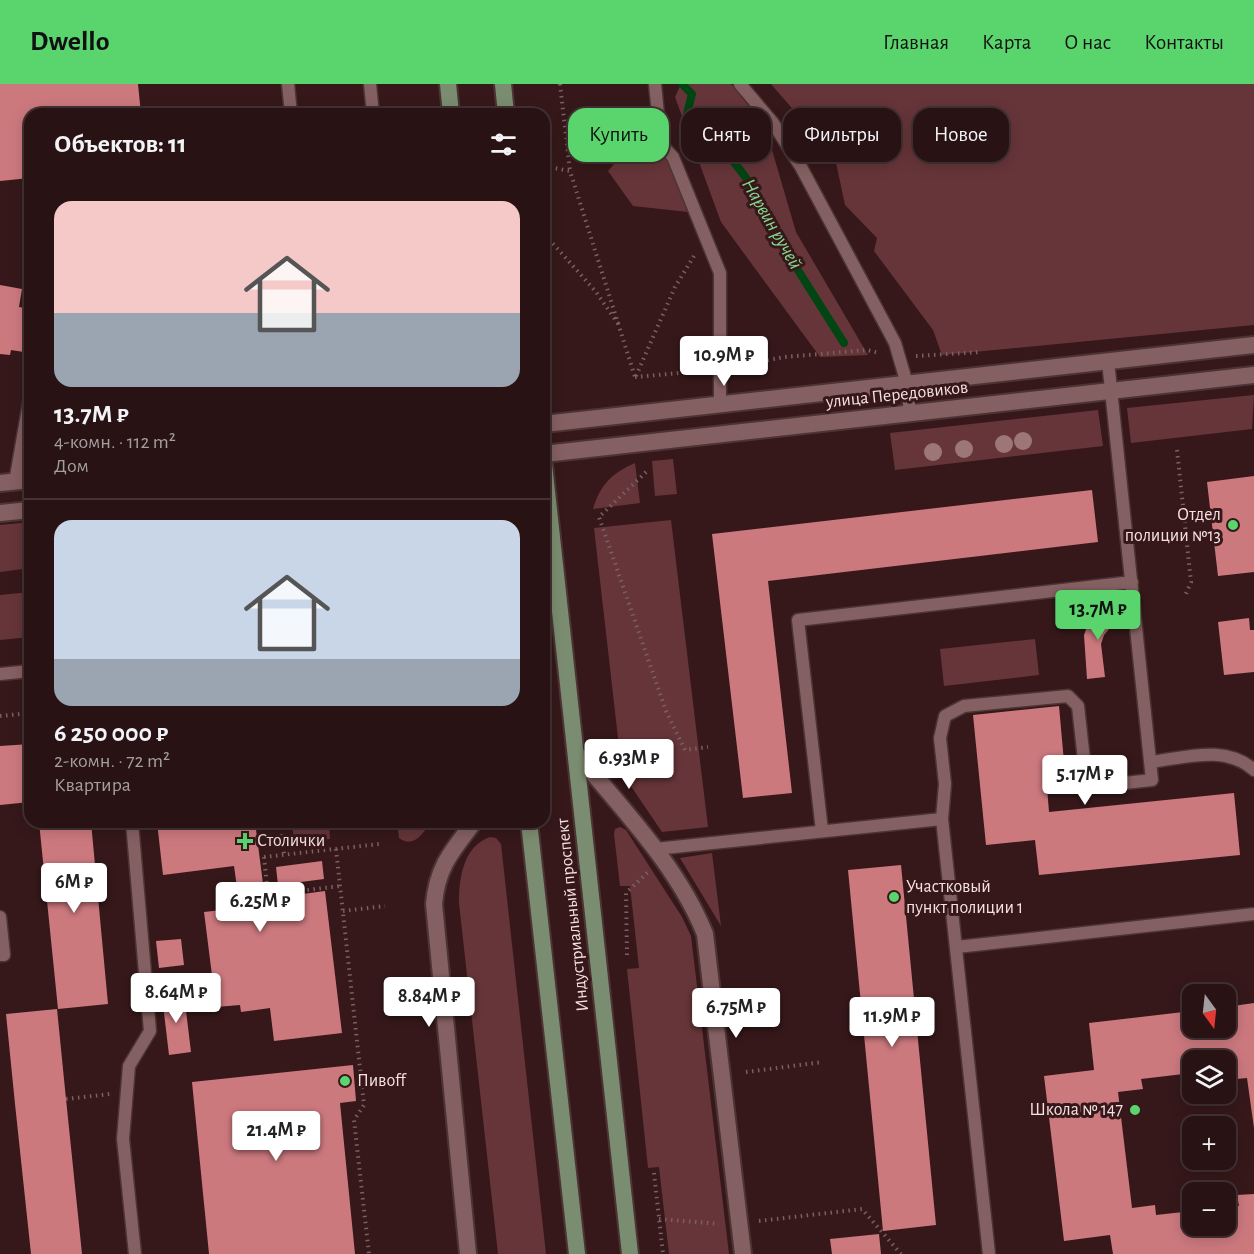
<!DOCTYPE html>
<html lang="ru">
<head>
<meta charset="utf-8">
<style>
  body { margin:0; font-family:"Alegreya Sans",sans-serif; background:#301b1d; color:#f1f3f6; height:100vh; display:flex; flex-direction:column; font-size:22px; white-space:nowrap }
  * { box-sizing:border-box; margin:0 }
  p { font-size:20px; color:#a59ea0 }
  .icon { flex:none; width:33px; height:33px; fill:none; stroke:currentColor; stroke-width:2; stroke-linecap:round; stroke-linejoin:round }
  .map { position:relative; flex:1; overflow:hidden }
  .panel { position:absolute; left:24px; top:24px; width:526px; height:720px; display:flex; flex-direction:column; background:#281214; border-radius:18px; box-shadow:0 3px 15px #0003,0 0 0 2px #443234 }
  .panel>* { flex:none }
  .guide { position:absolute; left:568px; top:24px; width:570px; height:54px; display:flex; gap:12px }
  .needle { width:39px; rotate:165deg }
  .buttons { position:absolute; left:1182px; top:900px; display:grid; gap:12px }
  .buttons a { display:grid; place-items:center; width:54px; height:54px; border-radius:12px; background:#281214; box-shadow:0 3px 15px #0003,0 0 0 2px #443234; font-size:30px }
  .price { position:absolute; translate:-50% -51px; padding:0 14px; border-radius:6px; background:#fff; color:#222; font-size:20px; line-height:39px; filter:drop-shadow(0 2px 3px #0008) }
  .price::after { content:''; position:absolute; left:50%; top:36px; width:18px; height:14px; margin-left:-9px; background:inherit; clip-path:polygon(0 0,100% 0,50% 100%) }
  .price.on { background:#5ad56e; color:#111 }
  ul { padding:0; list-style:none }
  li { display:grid; align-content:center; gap:12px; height:318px; padding:0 30px }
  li+li { border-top:2px solid #443234 }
  li span { display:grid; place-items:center; height:186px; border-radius:18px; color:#555 }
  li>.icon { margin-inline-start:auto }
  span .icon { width:108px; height:108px; fill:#fffc; stroke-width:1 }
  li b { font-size:26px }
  h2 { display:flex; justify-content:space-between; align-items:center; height:72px; padding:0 30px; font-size:26px }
  .tag { padding:0 21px; border-radius:18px; background:#281214; box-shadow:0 3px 15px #0003,0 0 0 2px #443234; font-size:21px; line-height:54px }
  .tag.on { background:#5ad56e; color:#111 }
  header { display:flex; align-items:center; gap:36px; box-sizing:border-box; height:84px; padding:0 30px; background:#5ad56e; color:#111 }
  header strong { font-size:28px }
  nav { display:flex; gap:33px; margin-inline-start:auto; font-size:21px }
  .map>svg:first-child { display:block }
  .green { fill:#663539 }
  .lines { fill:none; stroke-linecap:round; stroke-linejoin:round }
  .stream { stroke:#004512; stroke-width:8 }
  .building { fill:#cc797e }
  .service-casing { stroke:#4c3435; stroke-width:15 }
  .minor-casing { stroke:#4c3435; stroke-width:20 }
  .tertiary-casing { stroke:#4c3435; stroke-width:20 }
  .primary-casing { stroke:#4c3435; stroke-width:20 }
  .path { stroke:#7b6062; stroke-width:4; stroke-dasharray:1.5 4.5; stroke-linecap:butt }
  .service { stroke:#856062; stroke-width:12 }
  .minor { stroke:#856062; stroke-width:16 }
  .tertiary { stroke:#856062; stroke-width:16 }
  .primary { stroke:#7b8d70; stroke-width:16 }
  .tree { fill:#9d7678 }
  .poi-dot { fill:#5ad56e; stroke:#36181a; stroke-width:2 }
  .labels { text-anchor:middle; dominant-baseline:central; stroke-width:6; stroke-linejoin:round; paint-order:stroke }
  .street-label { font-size:18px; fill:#f6e0e0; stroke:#36181a }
  .poi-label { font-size:18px; fill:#f6e0e0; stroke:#36181a; text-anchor:start }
  .water-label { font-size:20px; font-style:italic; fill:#85da8e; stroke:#36181a }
</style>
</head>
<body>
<header>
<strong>Dwello</strong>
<nav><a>Главная</a><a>Карта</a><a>О нас</a><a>Контакты</a></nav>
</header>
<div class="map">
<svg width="1254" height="1170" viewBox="0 0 1254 1170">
  <rect width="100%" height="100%" fill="#36181a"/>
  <path class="green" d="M681,0H731L765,42L796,148L868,271L820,273L721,138L675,13Z
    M771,0H1254V241L942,271L933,246L874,167L877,154L845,121L835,74Z
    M659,66L668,75L688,128L633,122L608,87L621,72Z
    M1254,311L1252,345L1131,359L1127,324Z
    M1098,326L1103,362L895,386L890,349Z
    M673,375L677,410L655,412L652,377Z
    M635,379L640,419L593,425C600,401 612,389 635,379Z
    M671,436L708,743L662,748L622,689L594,444Z
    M30,438V484L0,488V441Z
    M30,508V553L0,556V511Z
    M1035,555L1039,591L944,602L940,565Z
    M292,738H329L330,755L294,758Z
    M397,738H431C423,749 414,765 399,754Z
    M620,743L626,746L682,833L691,852L729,1170H669L659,1083L648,1084L627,885L639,884L630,802H620L614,750L615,745Z
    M490,753L496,754L501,760L546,1170H498L459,819C459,795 463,762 490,753Z
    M712,769L721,842L680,774Z"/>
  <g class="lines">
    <path class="stream" d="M682,0L692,10L687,30L714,52L753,103L770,142L844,259"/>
  </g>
  <path class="building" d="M0,0H138L141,30H30V94L0,97Z
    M0,201L22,205L19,223L30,225V269L11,266L10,271L0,270Z
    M1254,392V488L1218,492L1207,398Z
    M1092,406L1098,458L768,497L792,709L743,714L712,450Z
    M1106,520L1120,532L1104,551L1101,560L1105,593L1087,595L1084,551L1088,540Z
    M1249,534L1250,546H1254V588L1224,591L1218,538Z
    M1059,622L1065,689L1046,691L1049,728L1234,709L1240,771L1039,791L1035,756L986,761L973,631Z
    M30,660V718L0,721V662Z
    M39,738H91L108,920L58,925Z
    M157,738H255L265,815L325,807L342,949L274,957L270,924L241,928L240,921L216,923L204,828L230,825L229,820L239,818L234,782L163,791Z
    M322,777L324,795L278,801L276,783Z
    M901,781L936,1141L883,1147L848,786Z
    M181,855L184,881L159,884L156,857Z
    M184,910L191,968L169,971L162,912Z
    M1254,919V1044L1247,994L1226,996V976H1192V989L1141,995L1143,1005L1118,1008L1132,1124L1155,1121L1156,1131L1192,1127V1142H1226V1123L1239,1122L1237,1111L1254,1110V1170H1113L1110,1151L1064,1157L1044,992L1094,986L1089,939L1192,927V944H1226V923Z
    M57,925L66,1015L82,1170H31L15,1020L6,930Z
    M353,981L356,1017L340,1019L355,1170H209L192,998Z
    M879,1150L881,1170H832L830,1155Z"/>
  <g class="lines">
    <g class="service-casing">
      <path id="service" d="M288,0L291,30
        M370,0L373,30
        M655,0L661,60L673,73L720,189V321
        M740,0L773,39L801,83L895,259L907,300L910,329
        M15,398L30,313
        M0,590L30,587
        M1150,678C1185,674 1225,660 1254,686
        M132,738L150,947L129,982L123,1055L135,1170
        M822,747L798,536L1132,498
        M655,765L942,735
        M0,833L4,871H0
        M957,863L1254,830
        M989,1170L942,735L945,700L940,654L945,632L964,622L1068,612L1078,622L1087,703L1152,696L1108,277"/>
    </g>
    <g class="minor-casing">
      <path id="minor" d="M576,669C622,725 678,782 705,850L743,1170
        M468,1170L434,820C437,783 452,767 474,738"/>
    </g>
    <g class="tertiary-casing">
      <path id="tertiary" d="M544,340L1254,261
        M544,370L1254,291
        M0,399L30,396
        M0,429L30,426"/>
    </g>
    <g class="primary-casing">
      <path id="primary" d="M448,0L451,30
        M503,0L506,30
        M544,380L630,1170
        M529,738L577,1170"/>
    </g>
    <path class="path" d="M560,0L570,87
      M544,82L570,87L635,293
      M549,155L596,208L619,241
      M916,272L981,268
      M738,282L784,273L867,266L879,269
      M636,292L675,203L694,172
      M635,293L701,287
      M1177,366L1191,498L1185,512
      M646,388L599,433L666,627L685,666L708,663
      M0,632L30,629
      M280,738L284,770
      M336,765L364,1021L354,1036L369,1170
      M264,773L379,760
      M264,773L268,811L340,802
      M343,827L385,822
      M627,871L626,809L648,788
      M746,988L823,978
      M66,1015L110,1010
      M654,1089L663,1170
      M659,1135L719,1140
      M759,1137L862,1125L901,1170"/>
    <use href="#service" class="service"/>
    <use href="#minor" class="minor"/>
    <use href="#tertiary" class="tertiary"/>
    <use href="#primary" class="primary"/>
  </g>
  <g class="tree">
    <circle cx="1023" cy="357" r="9"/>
    <circle cx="1004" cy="360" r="9"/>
    <circle cx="964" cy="365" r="9"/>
    <circle cx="933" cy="368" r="9"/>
  </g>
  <g class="poi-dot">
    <circle cx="1233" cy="441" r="6"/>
    <path d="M242 748h6v6h6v6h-6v6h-6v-6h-6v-6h6z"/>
    <circle cx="894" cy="813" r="6"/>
    <circle cx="345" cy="997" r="6"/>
    <circle cx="1135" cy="1026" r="6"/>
  </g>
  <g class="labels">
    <g class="street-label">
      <text transform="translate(897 311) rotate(-6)">улица Передовиков</text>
      <text transform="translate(573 831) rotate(-96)">Индустриальный проспект</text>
    </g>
    <g class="poi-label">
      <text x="1221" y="431" text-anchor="end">Отдел<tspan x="1221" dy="21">полиции №13</tspan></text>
      <text x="257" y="757">Столички</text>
      <text x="906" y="803">Участковый<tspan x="906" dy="21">пункт полиции 1</tspan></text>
      <text x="357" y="997">Пивoff</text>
      <text x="1123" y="1026" text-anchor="end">Школа № 147</text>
    </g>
    <g class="water-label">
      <text transform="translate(772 140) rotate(60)">Нарвин ручей</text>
    </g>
  </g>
</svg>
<div class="buttons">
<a><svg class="needle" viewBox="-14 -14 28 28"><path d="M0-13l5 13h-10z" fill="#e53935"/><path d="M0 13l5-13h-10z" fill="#a59ea0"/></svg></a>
<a><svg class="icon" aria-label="layers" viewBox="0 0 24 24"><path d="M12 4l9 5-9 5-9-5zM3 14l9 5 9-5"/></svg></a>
<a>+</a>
<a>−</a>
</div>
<b class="price" style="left:724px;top:303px">10.9M ₽</b>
<b class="price on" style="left:1098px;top:557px">13.7M ₽</b>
<b class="price" style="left:629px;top:706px">6.93M ₽</b>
<b class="price" style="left:1085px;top:722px">5.17M ₽</b>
<b class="price" style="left:74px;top:830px">6M ₽</b>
<b class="price" style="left:260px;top:849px">6.25M ₽</b>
<b class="price" style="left:176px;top:940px">8.64M ₽</b>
<b class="price" style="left:429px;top:944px">8.84M ₽</b>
<b class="price" style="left:736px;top:955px">6.75M ₽</b>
<b class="price" style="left:892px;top:964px">11.9M ₽</b>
<b class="price" style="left:276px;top:1078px">21.4M ₽</b>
<div class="guide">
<a class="tag on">Купить</a>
<a class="tag">Снять</a>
<a class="tag">Фильтры</a>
<a class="tag">Новое</a>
</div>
<section class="panel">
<h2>Объектов: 11<svg class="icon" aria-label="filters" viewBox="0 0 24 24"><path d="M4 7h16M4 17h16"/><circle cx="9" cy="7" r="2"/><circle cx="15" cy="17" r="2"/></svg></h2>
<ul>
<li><span style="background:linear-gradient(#f6c9c9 60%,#9aa5b1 0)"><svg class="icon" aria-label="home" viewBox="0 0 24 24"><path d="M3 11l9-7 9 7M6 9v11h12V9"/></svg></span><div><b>13.7M ₽</b><p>4-комн. · 112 m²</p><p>Дом</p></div></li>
<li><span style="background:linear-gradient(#c9d6e8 75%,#9aa5b1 0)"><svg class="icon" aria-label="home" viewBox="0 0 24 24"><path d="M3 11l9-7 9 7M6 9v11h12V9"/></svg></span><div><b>6 250 000 ₽</b><p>2-комн. · 72 m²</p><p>Квартира</p></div></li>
</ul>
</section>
</div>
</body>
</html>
